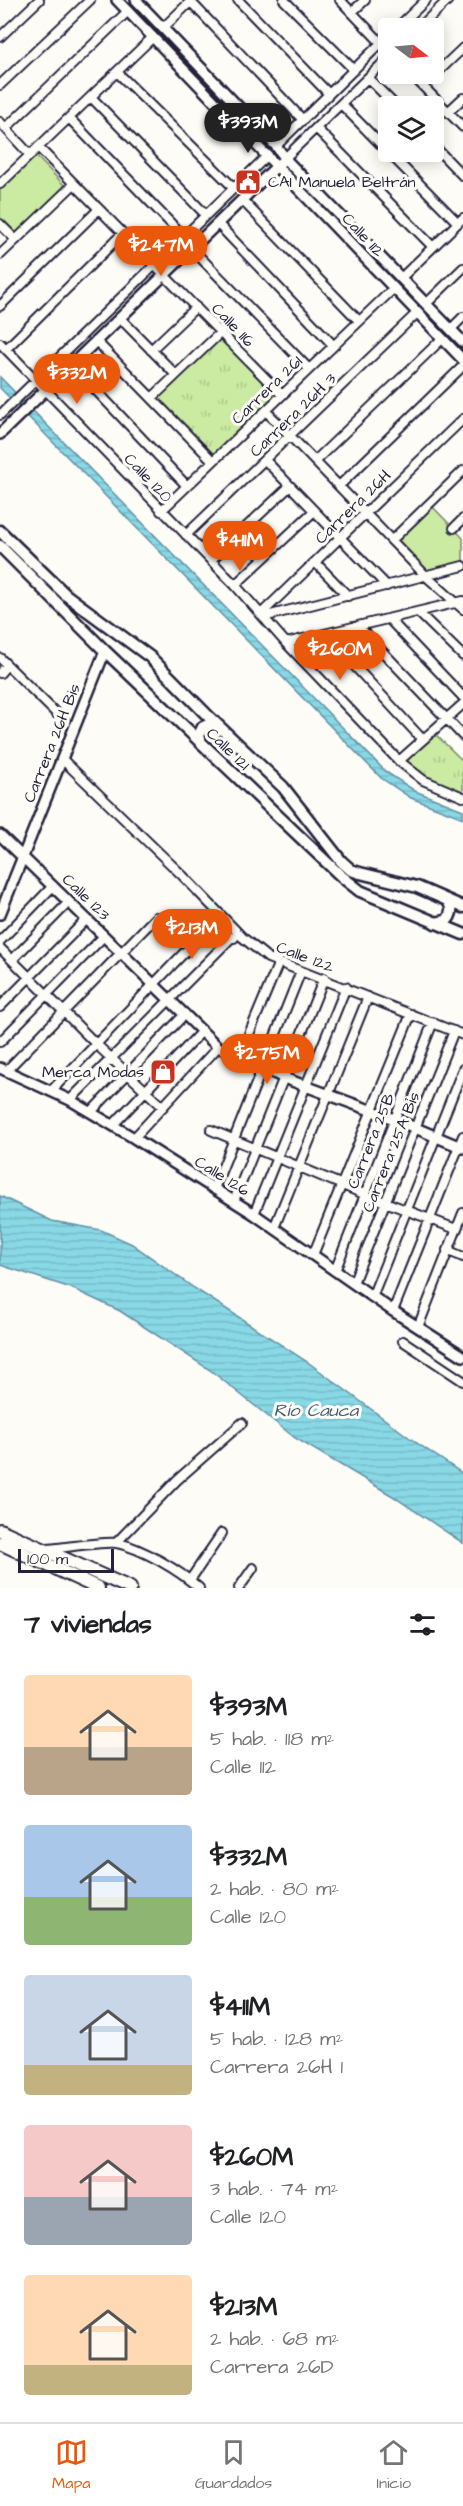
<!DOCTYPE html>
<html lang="es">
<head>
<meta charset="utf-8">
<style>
  body { margin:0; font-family:"Architects Daughter",sans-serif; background:#f6f6f6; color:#202124; height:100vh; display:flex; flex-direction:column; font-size:22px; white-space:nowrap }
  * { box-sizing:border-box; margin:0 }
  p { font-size:20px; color:#757577 }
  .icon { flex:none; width:33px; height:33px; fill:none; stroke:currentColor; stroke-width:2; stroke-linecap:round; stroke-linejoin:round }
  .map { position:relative; height:1588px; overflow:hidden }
  .details { display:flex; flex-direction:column; background:#fff; flex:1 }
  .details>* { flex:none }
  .needle { width:39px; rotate:106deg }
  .controls { position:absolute; left:378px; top:18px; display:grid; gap:12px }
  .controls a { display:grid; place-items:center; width:66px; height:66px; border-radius:6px; background:#fff; box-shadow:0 3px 15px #0003; font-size:30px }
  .scale { position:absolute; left:18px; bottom:15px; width:96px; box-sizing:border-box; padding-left:6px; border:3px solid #22223b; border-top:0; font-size:16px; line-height:21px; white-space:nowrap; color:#22223b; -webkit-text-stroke:4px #fdfcf7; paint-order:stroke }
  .price { position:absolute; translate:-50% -51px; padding:0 14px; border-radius:21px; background:#ea580c; color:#fff; font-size:20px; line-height:39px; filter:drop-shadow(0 2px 3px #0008) }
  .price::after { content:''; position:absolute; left:50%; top:36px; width:18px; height:14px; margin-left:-9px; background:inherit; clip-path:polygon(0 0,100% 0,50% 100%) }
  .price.selected { background:#222; color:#fff }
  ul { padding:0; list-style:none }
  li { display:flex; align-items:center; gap:18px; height:150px; padding:0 24px }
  li span { display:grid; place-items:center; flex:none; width:168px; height:120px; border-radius:6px; color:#555 }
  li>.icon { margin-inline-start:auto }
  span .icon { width:72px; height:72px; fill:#fffc; stroke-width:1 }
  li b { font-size:26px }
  h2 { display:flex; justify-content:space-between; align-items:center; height:72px; padding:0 24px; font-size:26px }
  .tab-bar { display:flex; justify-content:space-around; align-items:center; height:84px; border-top:2px solid #e0e0e0; background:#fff; font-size:16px; color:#757577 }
  .tab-bar a { display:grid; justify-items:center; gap:3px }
  .tab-bar .selected { color:#ea580c }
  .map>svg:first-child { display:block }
  .grass { fill:url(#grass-tufts); stroke:#76866e; stroke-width:1.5 }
  .park { fill:#cbeaa2; stroke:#76866e; stroke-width:1.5 }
  .water { fill:url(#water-rules); stroke:#608fa2; stroke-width:1.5 }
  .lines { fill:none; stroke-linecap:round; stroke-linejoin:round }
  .minor-casing { stroke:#22223b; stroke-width:12 }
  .tertiary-casing { stroke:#22223b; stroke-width:14 }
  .secondary-casing { stroke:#22223b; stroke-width:15 }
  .primary-casing { stroke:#22223b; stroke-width:16 }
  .minor { stroke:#fdfcf7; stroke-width:8 }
  .tertiary { stroke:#fdfcf7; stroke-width:9 }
  .secondary { stroke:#fdfcf7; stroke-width:10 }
  .primary { stroke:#fdfcf7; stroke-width:12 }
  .labels { text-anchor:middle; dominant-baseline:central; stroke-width:6; stroke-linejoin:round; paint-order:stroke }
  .poi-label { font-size:16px; fill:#22223b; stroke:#fdfcf7; text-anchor:start }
  .street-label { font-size:16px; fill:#22223b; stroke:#fdfcf7 }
  .water-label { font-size:18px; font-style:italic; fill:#41596e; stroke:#fdfcf7 }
</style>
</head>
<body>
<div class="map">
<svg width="463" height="1588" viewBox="0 0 463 1588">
  <defs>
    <pattern id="grass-tufts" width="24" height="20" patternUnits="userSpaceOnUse" patternTransform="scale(1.5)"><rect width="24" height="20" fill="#cbeaa2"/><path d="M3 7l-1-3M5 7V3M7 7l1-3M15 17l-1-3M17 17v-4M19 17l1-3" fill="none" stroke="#aec88c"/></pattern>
    <pattern id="water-rules" width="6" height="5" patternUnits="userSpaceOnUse" patternTransform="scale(1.5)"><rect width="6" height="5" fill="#89d8e6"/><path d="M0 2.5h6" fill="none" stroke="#76b9c6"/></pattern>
  </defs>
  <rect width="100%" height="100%" fill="#fdfcf7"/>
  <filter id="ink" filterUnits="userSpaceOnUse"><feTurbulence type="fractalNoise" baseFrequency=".0167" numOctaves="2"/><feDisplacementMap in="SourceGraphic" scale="12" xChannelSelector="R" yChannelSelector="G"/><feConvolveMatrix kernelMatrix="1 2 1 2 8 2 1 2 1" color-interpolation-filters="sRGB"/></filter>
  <g filter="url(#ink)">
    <path class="grass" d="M221,332L282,395L213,461L152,398Z
      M432,731L463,761V797L423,780L399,761Z"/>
    <path class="park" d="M34,154L65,186L15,235L0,219V188Z
      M429,503L463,538V566L427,577L392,540Z"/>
    <path class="water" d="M0,377L386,772L415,791L463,810V818L411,798L381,778L0,388Z
      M0,1196L52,1221L101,1230L132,1244L194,1288L309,1363L414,1441L463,1474V1543L391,1495L295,1438L210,1370L120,1311L71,1288L0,1265Z"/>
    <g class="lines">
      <g class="minor-casing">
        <path id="minor" d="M238,0L329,94
          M284,0L354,70
          M340,0L388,50
          M190,1L303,120
          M352,12L365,0
          M163,28L192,0
          M397,28L426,0
          M419,28L448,0
          M0,37L39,0
          M117,72L234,188
          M411,74L463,127
          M368,78L396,106
          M0,85L90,0
          M423,86L463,48
          M91,97L206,215
          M341,104L458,223
          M448,112L463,98
          M69,118L184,237
          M0,122L30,155
          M6,128L128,11
          M316,128L433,247
          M276,146L388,36
          M434,146L463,176
          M38,147L282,395
          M285,158L388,58
          M0,184L153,37
          M242,200L359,321
          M0,224L16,240
          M218,224L333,345
          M192,249L309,369
          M0,255L74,184
          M401,278L463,218
          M426,304L463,268
          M0,306L99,209
          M120,318L176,375
          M451,329L463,317
          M96,341L213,461
          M0,343L235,585L286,643L399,761L423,780L463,797
          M6,349L123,233
          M151,350L196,307
          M72,365L187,486
          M152,398L221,332
          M266,411L427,577L463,609
          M0,415L268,155
          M266,461L387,586
          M315,461L442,339
          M339,486L463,366
          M161,511L393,289
          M454,528L463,519
          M186,535L417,313
          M392,540L463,471
          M211,560L290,486
          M315,562L348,596
          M235,585L314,511
          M418,612L463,656
          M261,614L463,419
          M263,617L463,566
          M389,619L463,697
          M358,626L463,736
          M325,634L422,739
          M286,643L463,601
          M0,658L66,723
          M0,673L7,665
          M62,759L183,876L242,937L268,958L463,1035
          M399,761L463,704
          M173,918L234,938
          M0,941L53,886
          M0,948L96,1044L163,1107
          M12,960L69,902
          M0,1007L87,919
          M0,1042L104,936
          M239,1058L279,962
          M6,1071L156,917
          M51,1091L206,930
          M70,1100L231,938
          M91,1112L185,1014
          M113,1125L202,1031
          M211,1130L364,1194L456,1229
          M134,1138L218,1047
          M214,1189L301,971
          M234,1201L324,978
          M254,1214L346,987
          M274,1228L368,997
          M447,1250L463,1257
          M313,1255L411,1014
          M335,1271L433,1022
          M353,1283L454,1031
          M372,1297L463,1069
          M393,1311L463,1136
          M418,1327L463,1213
          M403,1341L463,1381
          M116,1543L177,1480L242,1423
          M47,1549C63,1548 103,1541 117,1543C142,1548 180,1571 199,1588
          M190,1580L222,1533
          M239,1588L253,1568"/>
      </g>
      <g class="tertiary-casing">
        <path id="tertiary" d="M117,0L463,360
          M136,0L276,146L289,163L463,342
          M0,434L281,162
          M0,835L218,1047L284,1078L394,1119L463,1148
          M0,914L105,651
          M0,1068L70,1100L134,1138L254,1214L393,1311L463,1356"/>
      </g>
      <g class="secondary-casing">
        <path id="secondary" d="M0,531L66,595L150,657L210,718L283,787L341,861L351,870L360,873L417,887L463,907
          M0,546L105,651L341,876L360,891L463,934
          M201,743L199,735L203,727L210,724L218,726
          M435,923L446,921C452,915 453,908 448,901"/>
      </g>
      <g class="primary-casing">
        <path id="primary" d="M0,1530L130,1588
          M0,1543L98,1588"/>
      </g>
      <use href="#minor" class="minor"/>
      <use href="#tertiary" class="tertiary"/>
      <use href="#secondary" class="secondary"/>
      <use href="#primary" class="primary"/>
    </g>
  </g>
  <defs>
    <g id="civic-square" transform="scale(1.35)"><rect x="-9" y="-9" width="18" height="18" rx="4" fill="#c8321e" stroke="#fdfcf7"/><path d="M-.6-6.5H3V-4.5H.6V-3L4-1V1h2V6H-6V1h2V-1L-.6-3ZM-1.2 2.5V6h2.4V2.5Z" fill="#fff"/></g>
    <g id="shop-square" transform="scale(1.35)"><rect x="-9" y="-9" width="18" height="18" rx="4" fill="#c8321e" stroke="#fdfcf7"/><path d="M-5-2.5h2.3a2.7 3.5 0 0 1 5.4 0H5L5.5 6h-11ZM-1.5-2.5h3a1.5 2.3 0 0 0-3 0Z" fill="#fff"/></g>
  </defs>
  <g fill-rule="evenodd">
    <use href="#civic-square" x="248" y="182"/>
    <use href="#shop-square" x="163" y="1072"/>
  </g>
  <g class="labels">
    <g class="poi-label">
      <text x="268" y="182">CAI Manuela Beltrán</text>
      <text x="144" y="1072" text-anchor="end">Merca Modas</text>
    </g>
    <g class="street-label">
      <text transform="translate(363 235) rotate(47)">Calle 112</text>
      <text transform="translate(233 325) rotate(46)">Calle 116</text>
      <text transform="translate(267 390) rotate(-44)">Carrera 26I</text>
      <text transform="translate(293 415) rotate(-44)">Carrera 26H 3</text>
      <text transform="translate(148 478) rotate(46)">Calle 120</text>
      <text transform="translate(353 507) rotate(-44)">Carrera 26H</text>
      <text transform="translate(52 743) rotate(-68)">Carrera 26H Bis</text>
      <text transform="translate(228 749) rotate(44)">Calle 121</text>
      <text transform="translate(86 897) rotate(44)">Calle 123</text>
      <text transform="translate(305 957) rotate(21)">Calle 122</text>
      <text transform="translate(371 1141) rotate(-68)">Carrera 25B</text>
      <text transform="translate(391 1152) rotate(-68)">Carrera 25A Bis</text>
      <text transform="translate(222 1176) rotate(32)">Calle 126</text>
    </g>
    <g class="water-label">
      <text x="316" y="1410">Río Cauca</text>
    </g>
  </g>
</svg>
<div class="controls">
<a><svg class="needle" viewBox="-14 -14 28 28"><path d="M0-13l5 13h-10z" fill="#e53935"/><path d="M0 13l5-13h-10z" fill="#757577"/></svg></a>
<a><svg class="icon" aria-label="layers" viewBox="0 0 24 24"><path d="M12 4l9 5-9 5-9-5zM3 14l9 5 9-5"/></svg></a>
</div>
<div class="scale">100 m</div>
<b class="price selected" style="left:248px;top:154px">$393M</b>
<b class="price" style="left:161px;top:277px">$247M</b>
<b class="price" style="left:77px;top:405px">$332M</b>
<b class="price" style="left:240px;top:572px">$411M</b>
<b class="price" style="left:340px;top:681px">$260M</b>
<b class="price" style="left:192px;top:960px">$213M</b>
<b class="price" style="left:267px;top:1085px">$275M</b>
</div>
<section class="details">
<h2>7 viviendas<svg class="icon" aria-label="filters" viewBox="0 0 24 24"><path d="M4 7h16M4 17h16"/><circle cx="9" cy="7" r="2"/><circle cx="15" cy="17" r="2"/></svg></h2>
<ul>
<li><span style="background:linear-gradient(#ffd9b3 60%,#b9a48a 0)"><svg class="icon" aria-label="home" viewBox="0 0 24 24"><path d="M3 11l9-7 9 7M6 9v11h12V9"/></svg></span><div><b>$393M</b><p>5 hab. · 118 m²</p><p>Calle 112</p></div></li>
<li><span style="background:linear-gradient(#a9c7e8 60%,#8fb573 0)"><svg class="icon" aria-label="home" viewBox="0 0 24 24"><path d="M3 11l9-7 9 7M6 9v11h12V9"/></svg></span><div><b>$332M</b><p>2 hab. · 80 m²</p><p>Calle 120</p></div></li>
<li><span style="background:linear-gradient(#c9d6e8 75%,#c2b280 0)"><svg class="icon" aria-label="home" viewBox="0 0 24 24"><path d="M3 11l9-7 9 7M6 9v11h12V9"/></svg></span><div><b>$411M</b><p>5 hab. · 128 m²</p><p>Carrera 26H 1</p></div></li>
<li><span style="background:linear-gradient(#f6c9c9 60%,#9aa5b1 0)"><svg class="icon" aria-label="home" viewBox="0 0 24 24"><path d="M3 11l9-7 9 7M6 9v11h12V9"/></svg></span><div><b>$260M</b><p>3 hab. · 74 m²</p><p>Calle 120</p></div></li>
<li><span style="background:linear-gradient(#ffd9b3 75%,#c2b280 0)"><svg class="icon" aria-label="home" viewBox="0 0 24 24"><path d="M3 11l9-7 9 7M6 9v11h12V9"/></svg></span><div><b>$213M</b><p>2 hab. · 68 m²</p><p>Carrera 26D</p></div></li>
</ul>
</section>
<nav class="tab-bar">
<a class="selected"><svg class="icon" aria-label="map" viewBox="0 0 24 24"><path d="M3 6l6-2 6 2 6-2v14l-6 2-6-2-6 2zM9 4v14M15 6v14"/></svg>Mapa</a>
<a><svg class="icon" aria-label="saved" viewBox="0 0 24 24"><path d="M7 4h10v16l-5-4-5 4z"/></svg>Guardados</a>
<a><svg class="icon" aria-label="home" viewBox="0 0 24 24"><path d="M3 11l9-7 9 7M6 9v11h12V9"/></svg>Inicio</a>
</nav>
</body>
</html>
